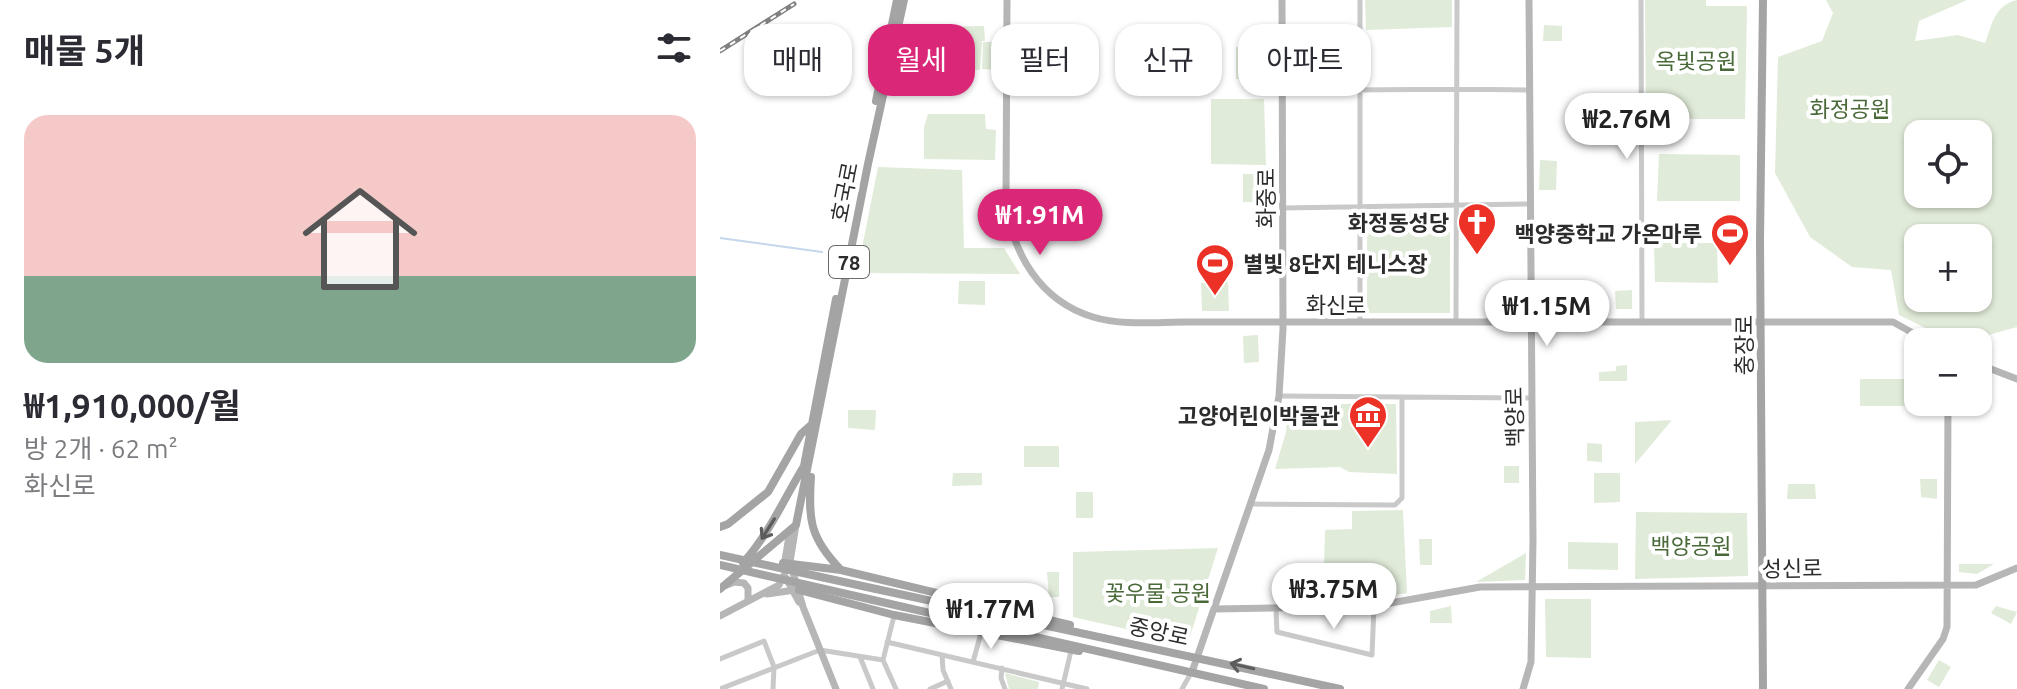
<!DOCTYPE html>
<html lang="ko">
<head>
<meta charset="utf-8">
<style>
  body { margin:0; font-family:Ubuntu,"Noto Sans KR",sans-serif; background:#f2f2f3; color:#2b2b33; height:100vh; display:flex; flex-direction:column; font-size:30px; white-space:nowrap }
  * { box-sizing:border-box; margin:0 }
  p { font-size:26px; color:#7c7c81 }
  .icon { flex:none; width:44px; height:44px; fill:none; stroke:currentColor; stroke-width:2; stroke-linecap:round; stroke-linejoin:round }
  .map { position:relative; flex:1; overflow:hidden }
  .sheet { display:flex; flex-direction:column; background:#fff; width:720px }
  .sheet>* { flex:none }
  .guide { position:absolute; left:24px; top:24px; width:760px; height:72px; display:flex; gap:16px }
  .fabs { position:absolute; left:1184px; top:120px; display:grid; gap:16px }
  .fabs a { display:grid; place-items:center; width:88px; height:88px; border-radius:16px; background:#fff; box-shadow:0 2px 6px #0004; font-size:40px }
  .price { position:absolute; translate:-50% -68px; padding:0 18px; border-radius:28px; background:#fff; color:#222; font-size:26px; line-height:52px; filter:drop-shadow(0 2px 4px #0008) }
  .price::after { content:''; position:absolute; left:50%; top:48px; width:24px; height:18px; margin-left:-12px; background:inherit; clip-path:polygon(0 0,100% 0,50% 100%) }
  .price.selected { background:#db2777; color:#fff }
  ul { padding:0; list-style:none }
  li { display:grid; align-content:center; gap:16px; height:424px; padding:0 24px }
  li+li { border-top:2px solid #e1e1e2 }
  li span { display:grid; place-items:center; height:248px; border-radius:24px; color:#555 }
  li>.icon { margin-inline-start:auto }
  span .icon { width:144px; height:144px; fill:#fffc; stroke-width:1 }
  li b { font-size:34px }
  h2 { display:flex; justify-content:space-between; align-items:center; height:96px; padding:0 24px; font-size:34px }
  .tag { padding:0 28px; border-radius:24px; background:#fff; box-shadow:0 2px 6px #0004; font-size:28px; line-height:72px }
  .tag.selected { background:#db2777; color:#fff }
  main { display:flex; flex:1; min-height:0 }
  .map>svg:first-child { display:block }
  .green { fill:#e0ebd9; fill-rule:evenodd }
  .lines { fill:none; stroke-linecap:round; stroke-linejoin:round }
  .stream { stroke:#c4d7ec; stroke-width:2 }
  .street { stroke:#c9c9c9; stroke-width:5 }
  .secondary { stroke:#b6b6b6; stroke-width:7 }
  .primary { stroke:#a4a4a4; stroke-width:8 }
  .rail-casing { stroke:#818181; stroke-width:5 }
  .rail { stroke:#fff; stroke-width:2; stroke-dasharray:6; stroke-linecap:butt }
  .primary-bridge { stroke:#a4a4a4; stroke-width:8 }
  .oneway { stroke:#5c5c5c }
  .labels { text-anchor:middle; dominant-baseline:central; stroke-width:8; stroke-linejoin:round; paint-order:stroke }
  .shield { fill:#fff; stroke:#6b6b6b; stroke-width:2 }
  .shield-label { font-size:20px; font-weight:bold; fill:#2c2c2c }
  .park-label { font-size:22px; fill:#496938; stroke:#fff }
  .street-label { font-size:22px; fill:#2c2c2c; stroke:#fff }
  .poi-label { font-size:22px; font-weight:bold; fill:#2c2c2c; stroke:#fff; text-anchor:end }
</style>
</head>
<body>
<main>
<section class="sheet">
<h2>매물 5개<svg class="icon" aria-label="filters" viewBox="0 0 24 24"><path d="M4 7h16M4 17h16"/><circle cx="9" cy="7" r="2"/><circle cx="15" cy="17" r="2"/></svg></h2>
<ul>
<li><span style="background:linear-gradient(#f6c9c9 65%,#7fa58c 0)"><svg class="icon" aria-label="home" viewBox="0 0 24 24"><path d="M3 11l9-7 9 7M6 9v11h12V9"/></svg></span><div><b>₩1,910,000/월</b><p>방 2개 · 62 m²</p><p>화신로</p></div></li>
</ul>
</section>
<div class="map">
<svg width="1297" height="689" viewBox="0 0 1297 689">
  <rect width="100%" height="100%" fill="#fff"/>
  <path class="green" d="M645,0H732V27L646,30Z
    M925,0H986V6H1027L1025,119H926Z
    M1106,0H1247L1199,21L1195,41L1238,35L1265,43C1272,24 1275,5 1297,0V327L1265,336L1260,356L1258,355V342H1234L1179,315L1171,270L1132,267L1090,237L1055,173L1058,57L1102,41L1113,13ZM1198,134H1258V194H1198ZM1198,238H1258V298H1198Z
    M824,25L842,26V41H823Z
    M264,26L265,41H262L260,70L192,68L203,27Z
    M263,42H278L277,70L262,69Z
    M516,47H541L540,79H516Z
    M491,99H544L546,165L491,164Z
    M914,104V133L896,134V105Z
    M874,109H891L892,134L874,135Z
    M208,114H265L266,129L276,130L275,160L204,159V127Z
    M939,154L1020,155V201H937Z
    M820,160L837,161L836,190H819Z
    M158,167L242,170L244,248H284L300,274L137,273Z
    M523,174H541L540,202H523Z
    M730,210V313H647V213Z
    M934,243H997L998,283L935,282Z
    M239,281H265V305L238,304Z
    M508,282L509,311H482L481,283Z
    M912,290V309H896L895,291Z
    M538,335L539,362L524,363L523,336Z
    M907,365V381H879V372L896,371V366Z
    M1140,379H1186V406H1140Z
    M575,404H676L677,474L629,472L620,467L555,469L566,432L568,408Z
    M128,410H156L155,430L128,428Z
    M953,420H952L915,464V422Z
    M867,443L882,444V462L867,461Z
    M304,446H339V467H304Z
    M784,466H799V483H784Z
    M233,473H262V485L232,486Z
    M874,473H900V502L874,503Z
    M1200,479H1217V499L1201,497Z
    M1068,484H1095L1096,499H1067Z
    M356,492H373V518H356Z
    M683,510L687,593L657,598L603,601L605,530L632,529V511Z
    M916,512L1027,513L1028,576L915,579Z
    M699,539H712V565H700Z
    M848,542L898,543V570L848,569Z
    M498,548L468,643L353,617V552Z
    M806,553L805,580L756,582Z
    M1239,564H1274L1257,574L1239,572Z
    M327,572H339V597H329Z
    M825,599H871V658L826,657Z
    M731,606L732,623H710V611Z
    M1276,606L1297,612L1291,624L1271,613Z
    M1219,660L1231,667L1219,687L1207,680Z
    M285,673L319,682L318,689H289Z"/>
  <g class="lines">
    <path class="stream" d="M0,238L102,252"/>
    <path class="street" d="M640,0V322
      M921,0L922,323
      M563,91C645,90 727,88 809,90
      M563,208L809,204
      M736,322L737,0
      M559,396L811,398
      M531,504L675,505L682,498V398
      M556,610L557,632L652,655L654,606
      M174,616L163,660L176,689
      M167,642L367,689
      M222,655L223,670L231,689
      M140,657L153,689
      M0,659L44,641L54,667L53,689
      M253,662L261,633
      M282,668L281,678L285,689
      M0,689L100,650L163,660
      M210,689L228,681
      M342,689L351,651
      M462,689L471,673"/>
    <path class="secondary" d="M287,0L286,201C292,253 320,301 373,317C402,326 436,322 466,322H1173L1209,342
      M1258,364L1297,379
      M76,525L70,562L83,607L116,689
      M64,566L70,530
      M66,578L79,602
      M7,585L14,582L24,583L28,588V599
      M47,594L75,590
      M495,609L654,606L760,587L1256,585L1297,568
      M0,616L59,585L64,575
      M472,672L549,450L559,396L563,329L562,0
      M803,689L811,662L813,540L809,0
      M1188,689L1223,639L1227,627L1228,402"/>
    <path class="primary" d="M156,101L177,0
      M84,466L116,299
      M91,477C88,520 90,538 121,570
      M0,527L8,524L48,492L81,434L90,426
      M23,563C49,534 64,499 84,466
      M63,563L121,570L350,625
      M0,589L76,525L148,164L184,0
      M156,589L620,689
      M79,590L174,615L359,651
      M153,600L544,689
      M1043,689L1040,240L1043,0"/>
    <g class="rail-casing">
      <path id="rail" d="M0,51L74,4"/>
    </g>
    <use href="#rail" class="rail"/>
    <path class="primary-bridge" d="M0,555L156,589
      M0,565L153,600"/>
  </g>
  <defs><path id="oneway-shaft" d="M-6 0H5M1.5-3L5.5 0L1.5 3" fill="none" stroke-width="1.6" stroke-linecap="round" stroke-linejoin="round" transform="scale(2)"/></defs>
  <g class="oneway">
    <use href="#oneway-shaft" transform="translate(48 529) rotate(122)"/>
    <use href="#oneway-shaft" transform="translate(522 666) rotate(-167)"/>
  </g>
  <defs>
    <g id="church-pin" transform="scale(2)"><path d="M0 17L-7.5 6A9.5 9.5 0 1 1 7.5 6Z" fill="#ec3126" stroke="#fff"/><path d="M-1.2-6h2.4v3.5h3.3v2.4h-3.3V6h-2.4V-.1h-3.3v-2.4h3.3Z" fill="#fff"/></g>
    <g id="stadium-pin" transform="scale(2)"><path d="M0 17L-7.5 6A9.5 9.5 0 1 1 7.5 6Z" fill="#ec3126" stroke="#fff"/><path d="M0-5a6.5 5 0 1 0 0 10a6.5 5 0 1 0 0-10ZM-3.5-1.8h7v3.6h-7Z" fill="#fff"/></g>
    <g id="museum-pin" transform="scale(2)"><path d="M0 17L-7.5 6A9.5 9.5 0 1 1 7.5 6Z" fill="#ec3126" stroke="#fff"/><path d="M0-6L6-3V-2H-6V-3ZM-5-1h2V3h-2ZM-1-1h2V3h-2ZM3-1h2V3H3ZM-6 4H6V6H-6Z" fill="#fff"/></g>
  </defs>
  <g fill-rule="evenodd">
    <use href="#church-pin" x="757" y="222"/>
    <use href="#stadium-pin" x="1010" y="233"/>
    <use href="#stadium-pin" x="495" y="263"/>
    <use href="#museum-pin" x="648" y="415"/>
  </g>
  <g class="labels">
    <rect class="shield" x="109" y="246" width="40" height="32" rx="6"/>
    <g class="shield-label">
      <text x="129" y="262">78</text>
    </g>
    <g class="park-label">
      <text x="976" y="60">옥빛공원</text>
      <text x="1130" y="108">화정공원</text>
      <text x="971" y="545">백양공원</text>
      <text x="438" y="592">꽃우물 공원</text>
    </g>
    <g class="street-label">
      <text transform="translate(124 192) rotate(-79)">호국로</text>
      <text transform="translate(545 198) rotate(-90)">화중로</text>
      <text x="616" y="304">화신로</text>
      <text transform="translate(1023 345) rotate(-90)">충장로</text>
      <text transform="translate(794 417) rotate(-91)">백양로</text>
      <text transform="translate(1072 568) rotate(-1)">성신로</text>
      <text transform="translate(439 631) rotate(12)">중앙로</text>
    </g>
    <g class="poi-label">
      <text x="729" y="222">화정동성당</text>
      <text x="982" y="233">백양중학교 가온마루</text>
      <text x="523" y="263" text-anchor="start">별빛 8단지 테니스장</text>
      <text x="620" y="415">고양어린이박물관</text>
    </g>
  </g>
</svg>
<div class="fabs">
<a><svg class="icon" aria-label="locate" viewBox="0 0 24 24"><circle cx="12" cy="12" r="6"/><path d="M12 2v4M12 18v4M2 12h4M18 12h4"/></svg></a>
<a>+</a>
<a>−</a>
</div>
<b class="price" style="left:907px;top:161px">₩2.76M</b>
<b class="price selected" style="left:320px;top:257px">₩1.91M</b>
<b class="price" style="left:827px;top:348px">₩1.15M</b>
<b class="price" style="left:614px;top:631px">₩3.75M</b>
<b class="price" style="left:271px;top:651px">₩1.77M</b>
<div class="guide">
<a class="tag">매매</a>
<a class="tag selected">월세</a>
<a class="tag">필터</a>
<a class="tag">신규</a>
<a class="tag">아파트</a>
</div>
</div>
</main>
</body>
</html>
